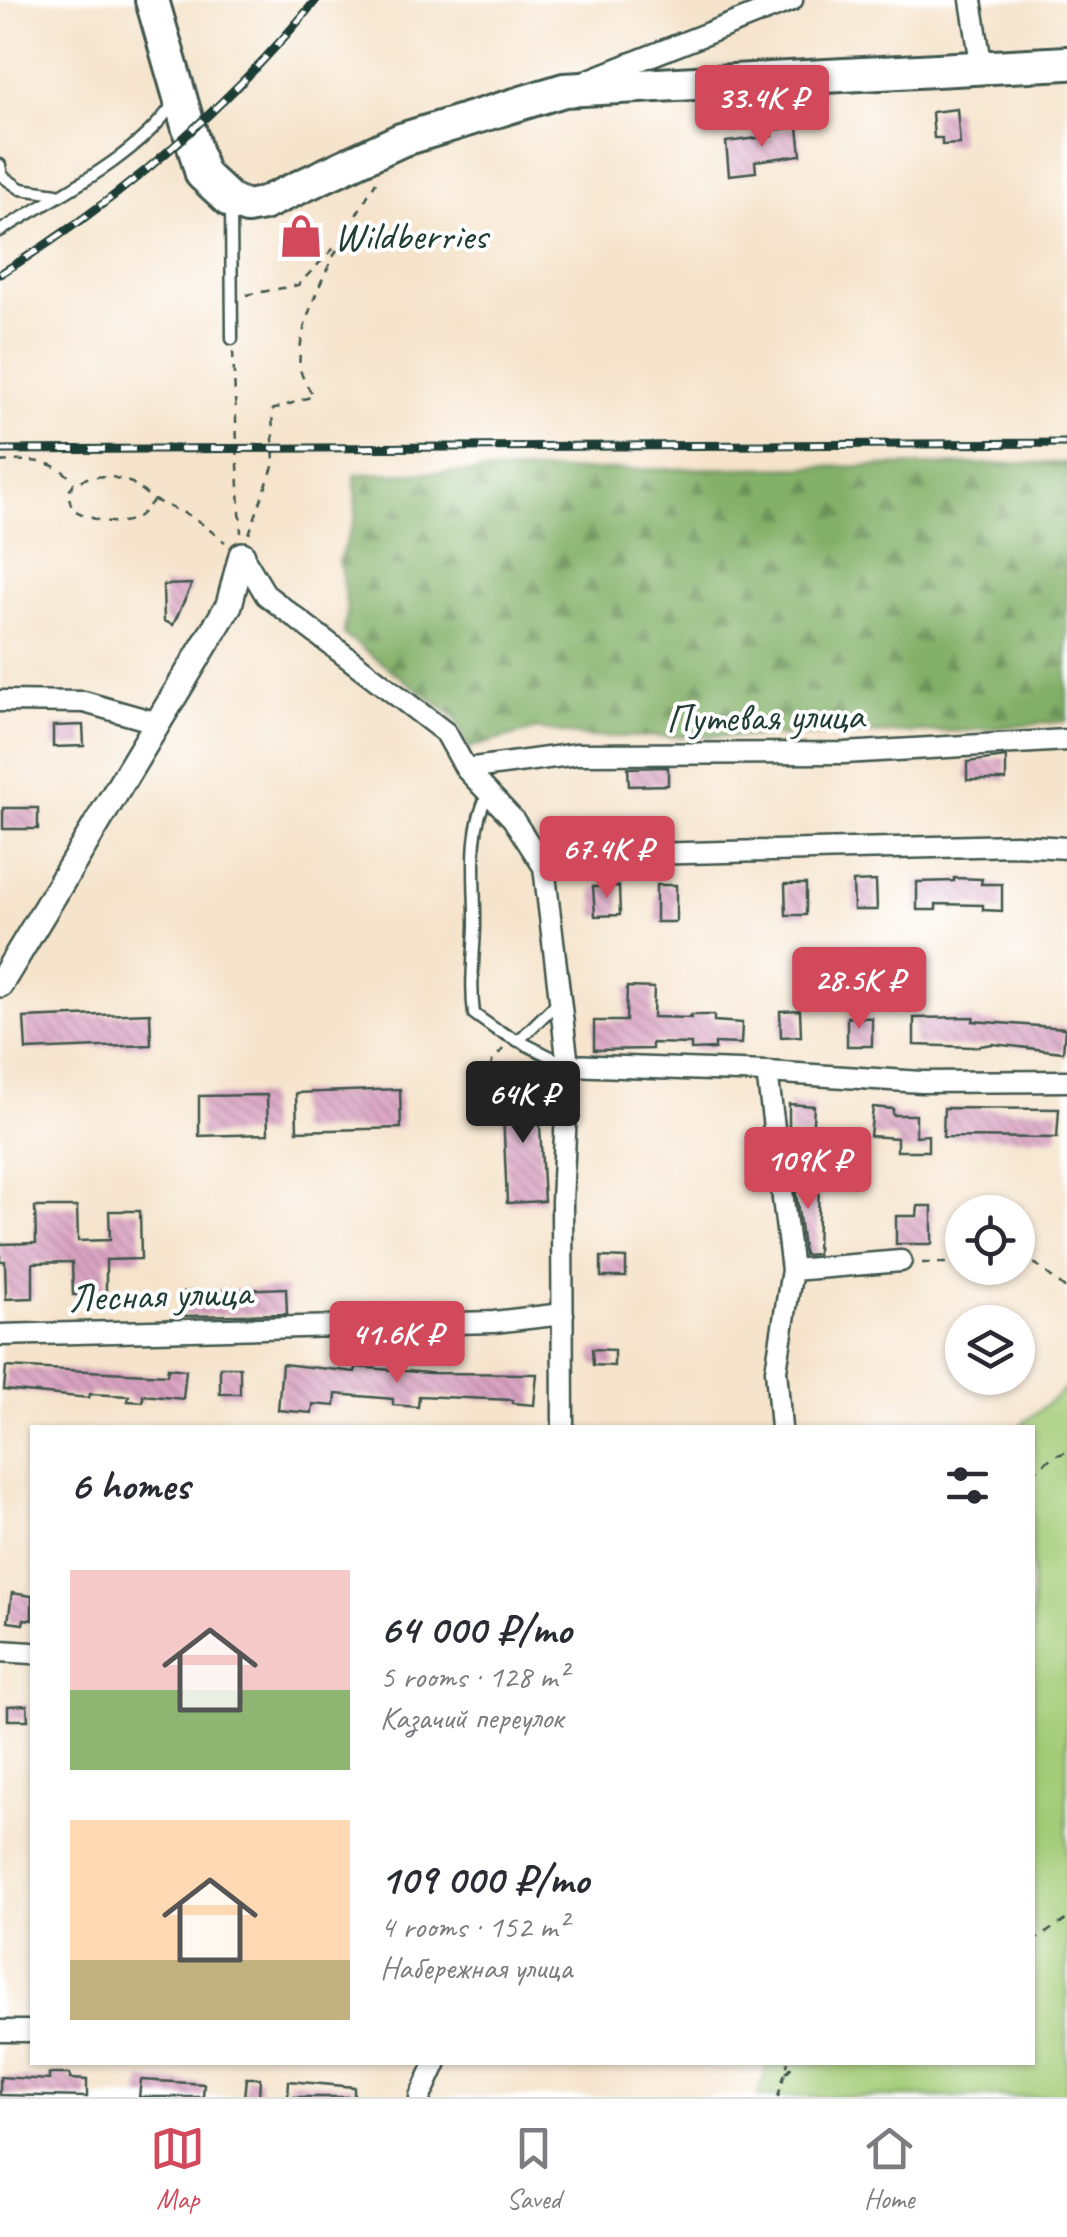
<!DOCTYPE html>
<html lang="en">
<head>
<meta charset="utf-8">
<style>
  body { margin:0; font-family:Caveat,sans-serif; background:#f7f7f7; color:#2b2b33; height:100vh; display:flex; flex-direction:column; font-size:38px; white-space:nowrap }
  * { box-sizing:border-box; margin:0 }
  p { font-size:32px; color:#7c7c81 }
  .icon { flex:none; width:55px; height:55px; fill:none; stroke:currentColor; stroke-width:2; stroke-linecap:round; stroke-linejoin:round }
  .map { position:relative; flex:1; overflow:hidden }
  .drawer { position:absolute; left:30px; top:1425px; width:1005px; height:640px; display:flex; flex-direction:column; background:#fff; border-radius:0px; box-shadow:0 2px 8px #0004 }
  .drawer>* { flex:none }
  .buttons { position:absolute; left:945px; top:1195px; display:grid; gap:20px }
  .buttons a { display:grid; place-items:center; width:90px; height:90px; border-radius:50%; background:#fff; box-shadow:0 2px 8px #0004; font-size:50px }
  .price { position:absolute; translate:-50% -85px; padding:0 22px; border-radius:10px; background:#d1495b; color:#fff; font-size:32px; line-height:65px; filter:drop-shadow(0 2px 5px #0008) }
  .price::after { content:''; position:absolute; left:50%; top:60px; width:30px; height:22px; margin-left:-15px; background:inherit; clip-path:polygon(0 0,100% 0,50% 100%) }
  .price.on { background:#222; color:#fff }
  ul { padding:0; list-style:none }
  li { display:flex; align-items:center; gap:30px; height:250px; padding:0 40px }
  li span { display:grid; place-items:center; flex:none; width:280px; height:200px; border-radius:0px; color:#555 }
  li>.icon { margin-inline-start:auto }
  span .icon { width:120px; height:120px; fill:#fffc; stroke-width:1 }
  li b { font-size:42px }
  h2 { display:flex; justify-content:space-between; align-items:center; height:120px; padding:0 40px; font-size:42px }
  .tab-bar { display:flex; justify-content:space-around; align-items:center; height:140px; border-top:2px solid #e1e1e2; background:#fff; font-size:28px; color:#7c7c81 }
  .tab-bar a { display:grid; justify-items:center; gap:5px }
  .tab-bar .on { color:#d1495b }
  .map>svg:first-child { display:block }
  .forest { fill:url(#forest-firs); stroke:#51764e; stroke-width:2.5 }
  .green { fill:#a4cc78; stroke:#628456; stroke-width:2.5 }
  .building { fill:url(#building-back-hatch) }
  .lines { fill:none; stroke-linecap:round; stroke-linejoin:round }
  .service-casing { stroke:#3f564b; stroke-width:15 }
  .minor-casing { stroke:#3f564b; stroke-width:25 }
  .tertiary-casing { stroke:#3f564b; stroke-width:30 }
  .primary-casing { stroke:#3f564b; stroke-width:38 }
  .path { stroke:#3f564b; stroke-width:2.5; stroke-dasharray:8 8; stroke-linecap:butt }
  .service { stroke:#fff; stroke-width:10 }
  .minor { stroke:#fff; stroke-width:20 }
  .tertiary { stroke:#fff; stroke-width:25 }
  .primary { stroke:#fff; stroke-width:32 }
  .rail-casing { stroke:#1f3d34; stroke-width:9 }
  .rail { stroke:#fff; stroke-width:5; stroke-dasharray:15; stroke-linecap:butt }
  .labels { text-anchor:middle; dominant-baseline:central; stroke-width:8; stroke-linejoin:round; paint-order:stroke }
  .poi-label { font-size:40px; fill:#1f3d34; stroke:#fff; text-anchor:start }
  .street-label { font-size:40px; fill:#1f3d34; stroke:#fff }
</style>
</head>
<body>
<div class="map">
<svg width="1067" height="2097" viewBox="0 0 1067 2097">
  <defs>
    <pattern id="forest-firs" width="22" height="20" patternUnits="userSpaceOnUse" patternTransform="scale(2.5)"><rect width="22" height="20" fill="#83b068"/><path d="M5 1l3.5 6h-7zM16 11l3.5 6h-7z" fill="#6b9056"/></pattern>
    <pattern id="building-back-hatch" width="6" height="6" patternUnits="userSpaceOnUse" patternTransform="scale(2.5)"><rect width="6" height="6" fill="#daa3c2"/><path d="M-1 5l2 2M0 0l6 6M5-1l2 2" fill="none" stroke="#b0869e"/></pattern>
  </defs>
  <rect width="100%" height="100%" fill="#fff"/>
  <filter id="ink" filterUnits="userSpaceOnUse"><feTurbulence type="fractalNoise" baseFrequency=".01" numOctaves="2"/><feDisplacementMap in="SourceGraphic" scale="20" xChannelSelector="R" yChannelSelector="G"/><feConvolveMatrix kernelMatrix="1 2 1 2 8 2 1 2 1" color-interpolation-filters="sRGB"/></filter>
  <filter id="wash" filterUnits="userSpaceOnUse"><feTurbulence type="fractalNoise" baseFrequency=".0048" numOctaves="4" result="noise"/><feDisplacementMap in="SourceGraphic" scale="40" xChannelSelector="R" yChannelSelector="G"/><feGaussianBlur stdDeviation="2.25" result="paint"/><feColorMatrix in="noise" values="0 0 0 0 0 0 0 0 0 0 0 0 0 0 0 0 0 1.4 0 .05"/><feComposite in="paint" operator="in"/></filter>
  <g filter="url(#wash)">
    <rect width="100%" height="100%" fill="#f5e3cb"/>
    <path class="forest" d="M1067,463V721L965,731L780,736L589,737L537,729L469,748L455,717L344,635L347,609L339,560L356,516L355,474Z"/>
    <path class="green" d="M1067,1388V2097H758L768,2063L1032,2062V1428L1018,1427Z"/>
    <g id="blocks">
      <path class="building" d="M957,109L960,144L942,145V138H934L932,112Z
        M798,127L801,155L755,161L756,172L729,175L726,142L773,136L772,130Z
        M308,224L315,235L293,249L286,237Z
        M192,584L173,625L164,621L163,585Z
        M83,725L84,746L53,747V726Z
        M1006,757V780H967V762Z
        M668,767V785L629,786L628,768Z
        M3,808H38V829H3Z
        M954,878L982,879L981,884H1002V911L983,910V905L936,904V910H917V882L954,881Z
        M876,881L877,910H854L853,882Z
        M785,884H806V915H786Z
        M656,885H676V922H656Z
        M619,886L620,915L595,916L593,887Z
        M627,987L654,988L653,1017L691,1018V1015H714V1021L742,1023L741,1044L715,1043V1049L691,1050V1044L652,1043V1049L594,1050V1021H626Z
        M800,1010L801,1036L781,1037L780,1011Z
        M150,1013L151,1045L26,1050L24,1018Z
        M847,1017L872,1018V1046H847Z
        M974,1017L973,1021L1065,1028L1063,1052L993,1044L973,1047L914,1045V1018Z
        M538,1088L544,1201L507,1203L502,1090Z
        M400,1089L401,1128L297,1131L296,1093Z
        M267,1095L268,1134L199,1136V1096Z
        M789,1104L814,1106L812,1136L789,1135Z
        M873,1107L893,1109V1115H916V1136L928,1135V1151H897V1138L870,1136Z
        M944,1108L1059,1109L1057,1138L943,1137Z
        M794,1178H819L817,1254L804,1255Z
        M918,1206H932V1244H896V1216H917Z
        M35,1207H77L78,1241L110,1240L109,1211H140L141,1259L106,1260V1294L73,1295L72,1262L33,1263V1298L6,1299L5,1261H0V1244L36,1243Z
        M601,1257L626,1258V1277H601Z
        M286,1288L287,1314L185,1316L184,1292Z
        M592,1349L614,1350V1366L593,1365Z
        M282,1364L355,1372L356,1367L429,1373L537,1374L534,1405L512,1403V1400L419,1396L418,1407L393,1405V1399L336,1394L335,1406L313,1404L312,1413L278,1410Z
        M6,1367L167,1375L168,1368L186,1370L183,1399L143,1395V1402L128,1401L129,1396L90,1394L89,1398L4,1390Z
        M220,1367H240V1394H220Z
        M12,1593L32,1596V1620L24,1619L23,1624L8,1622Z
        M27,1705L28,1720H8V1706Z
        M49,2074H70V2079L87,2080V2097L0,2095V2077L49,2080Z
        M246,2078H260L259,2097H244Z
        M141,2080L204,2084L203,2097H139Z
        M289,2081L354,2087V2097H288Z"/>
    </g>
  </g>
  <g filter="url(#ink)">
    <use href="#blocks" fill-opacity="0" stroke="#3f564b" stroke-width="2.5"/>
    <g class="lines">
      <g class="service-casing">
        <path id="service" d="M0,165L2,176L21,189L57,194
          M231,205L232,339
          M0,231C58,195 134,160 174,103
          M488,794C467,833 476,884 475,927C474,957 470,984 474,1014L495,1029L567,1065
          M518,1041L558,1002"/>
      </g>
      <g class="minor-casing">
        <path id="minor" d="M971,0L982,69
          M589,80L792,0
          M242,555L266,595L446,733L466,769L513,819L544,867L568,1065L562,1202L563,1428
          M0,701L84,702L158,723
          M466,769L577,754L844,753L1067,740
          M544,867L646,854L1016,845L1067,848
          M568,1065L767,1072L922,1082L1067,1081
          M767,1072L792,1270L776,1370L781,1428
          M792,1270L901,1261
          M0,1335L494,1322L563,1314
          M0,1651L32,1653
          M0,2031H32
          M420,2097L436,2062"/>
      </g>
      <g class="tertiary-casing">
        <path id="tertiary" d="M0,984L229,605L242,555"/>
      </g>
      <g class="primary-casing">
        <path id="primary" d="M152,0L202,174L231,201L247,207L263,204L401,140L564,90L1067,63"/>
      </g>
      <path class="path" d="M246,295L298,285L336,246
        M233,351L241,533
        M0,462C26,459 59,459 74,483
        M154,500C149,505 142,515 136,518C116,528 90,519 72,509L68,493L74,483L90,477L109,476L132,483L154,500L193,517L225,542
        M249,534L274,464L272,410L313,396C309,388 301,377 300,368C294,317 349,226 376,182
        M487,1100L492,1062L503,1049
        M922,1263H962
        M1018,1264H1036L1067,1290
        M1032,1474L1052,1457L1067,1452
        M1032,1942L1067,1919
        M786,2073L796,2062
        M778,2097L788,2062"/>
      <use href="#service" class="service"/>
      <use href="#minor" class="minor"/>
      <use href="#tertiary" class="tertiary"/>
      <use href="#primary" class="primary"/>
      <g class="rail-casing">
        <path id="rail" d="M0,274C119,201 227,108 316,0
          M0,450L1067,443"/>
      </g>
      <use href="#rail" class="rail"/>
    </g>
  </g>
  <defs>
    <g id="shop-bare" transform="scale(3.45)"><path d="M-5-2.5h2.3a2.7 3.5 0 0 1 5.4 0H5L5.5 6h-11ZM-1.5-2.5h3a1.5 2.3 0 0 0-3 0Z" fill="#d1495b" stroke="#fff" stroke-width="2.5" paint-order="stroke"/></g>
  </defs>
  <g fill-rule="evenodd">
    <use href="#shop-bare" x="301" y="236"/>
  </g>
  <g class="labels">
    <g class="poi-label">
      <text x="334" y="236">Wildberries</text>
    </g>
    <g class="street-label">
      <text transform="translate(765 717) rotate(-1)">Путевая улица</text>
      <text transform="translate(160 1295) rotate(-2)">Лесная улица</text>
    </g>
  </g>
</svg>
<div class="buttons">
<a><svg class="icon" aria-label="locate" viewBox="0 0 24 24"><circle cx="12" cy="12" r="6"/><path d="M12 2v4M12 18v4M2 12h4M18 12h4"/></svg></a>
<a><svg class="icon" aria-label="layers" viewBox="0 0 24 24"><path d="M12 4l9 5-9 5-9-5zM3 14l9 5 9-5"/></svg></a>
</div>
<b class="price" style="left:762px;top:150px">33.4K ₽</b>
<b class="price" style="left:607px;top:901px">67.4K ₽</b>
<b class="price" style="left:859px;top:1032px">28.5K ₽</b>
<b class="price on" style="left:523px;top:1146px">64K ₽</b>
<b class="price" style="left:808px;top:1212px">109K ₽</b>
<b class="price" style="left:397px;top:1386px">41.6K ₽</b>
<section class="drawer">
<h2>6 homes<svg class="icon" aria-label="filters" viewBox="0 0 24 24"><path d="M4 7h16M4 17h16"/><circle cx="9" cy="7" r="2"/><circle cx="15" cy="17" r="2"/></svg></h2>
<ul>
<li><span style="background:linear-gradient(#f6c9c9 60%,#8fb573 0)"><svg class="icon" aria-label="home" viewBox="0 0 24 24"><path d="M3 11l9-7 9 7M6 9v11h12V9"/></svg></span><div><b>64 000 ₽/mo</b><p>5 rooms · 128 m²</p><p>Казачий переулок</p></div></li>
<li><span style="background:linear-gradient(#ffd9b3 70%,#c2b280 0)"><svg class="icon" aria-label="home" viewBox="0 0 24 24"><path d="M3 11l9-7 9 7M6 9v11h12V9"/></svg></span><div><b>109 000 ₽/mo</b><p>4 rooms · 152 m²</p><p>Набережная улица</p></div></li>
</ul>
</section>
</div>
<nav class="tab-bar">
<a class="on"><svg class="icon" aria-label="map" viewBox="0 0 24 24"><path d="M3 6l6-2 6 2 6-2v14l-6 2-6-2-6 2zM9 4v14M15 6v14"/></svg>Map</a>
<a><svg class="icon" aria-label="saved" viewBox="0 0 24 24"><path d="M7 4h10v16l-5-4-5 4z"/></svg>Saved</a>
<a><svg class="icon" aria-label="home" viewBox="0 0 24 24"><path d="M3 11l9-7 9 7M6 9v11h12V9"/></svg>Home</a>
</nav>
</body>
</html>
